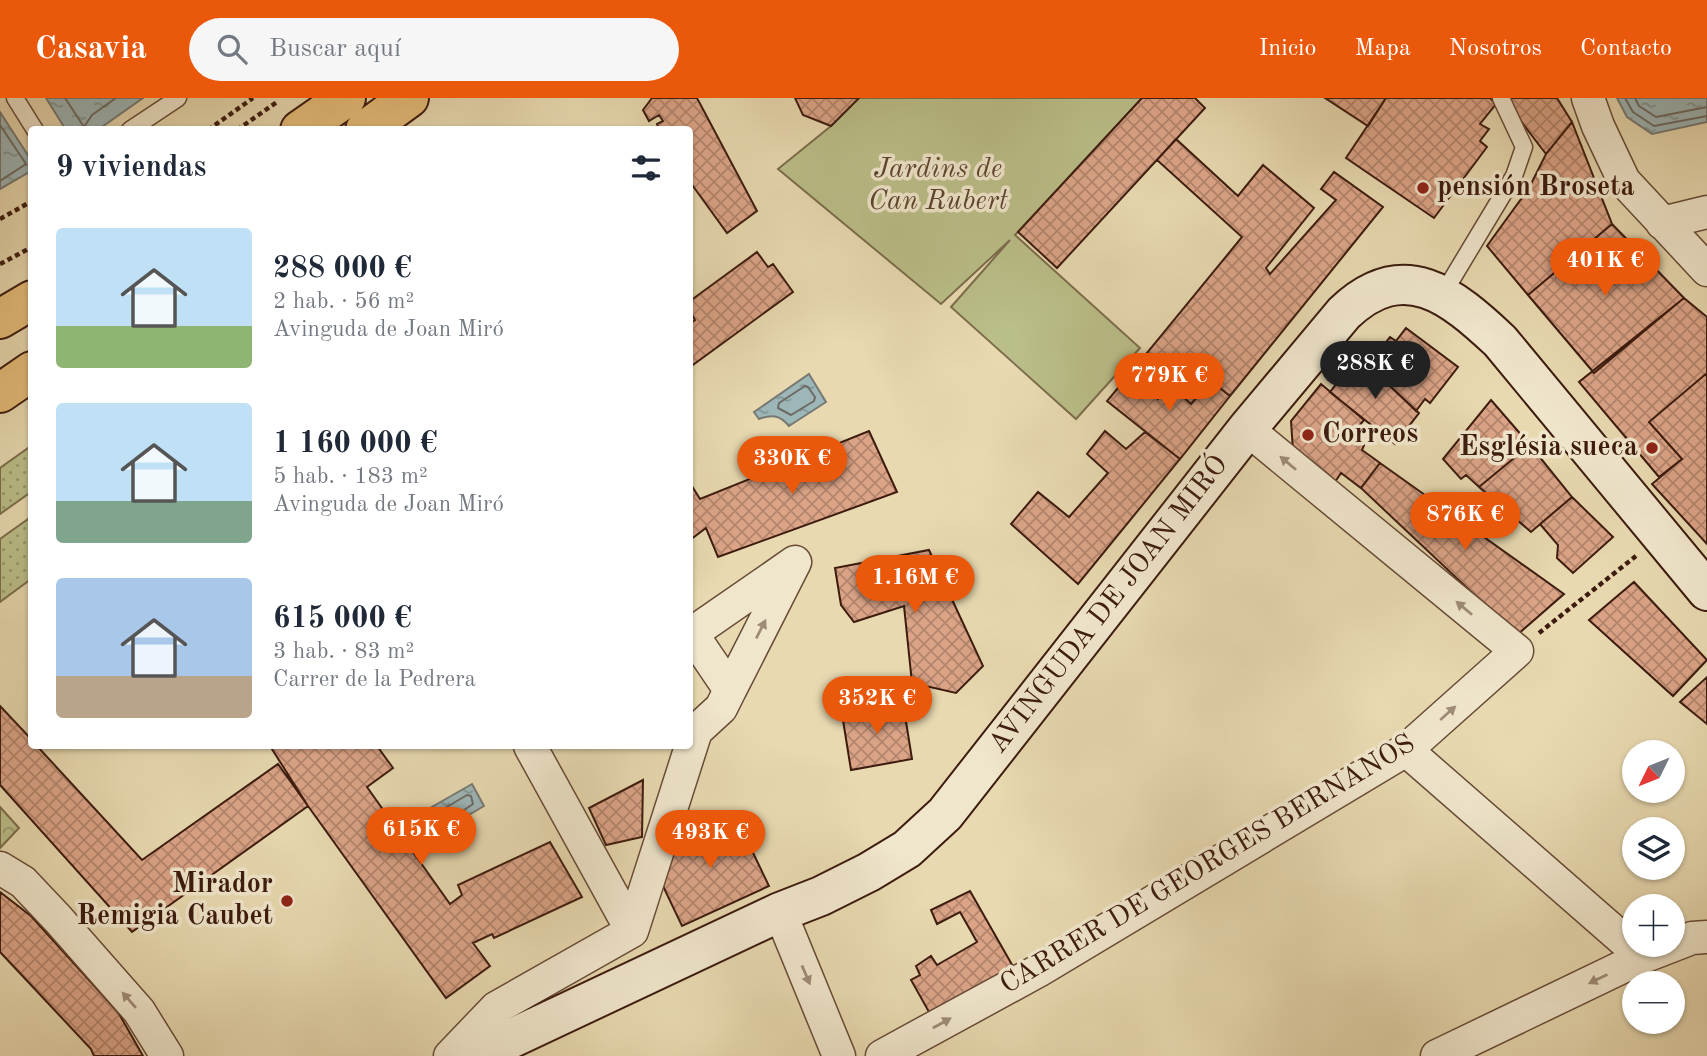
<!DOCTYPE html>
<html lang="es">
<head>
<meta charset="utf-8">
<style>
  body { margin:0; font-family:"Old Standard TT",serif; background:#f6f6f7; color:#1f2937; height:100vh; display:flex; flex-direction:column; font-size:26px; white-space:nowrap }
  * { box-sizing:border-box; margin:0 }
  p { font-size:23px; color:#747a83 }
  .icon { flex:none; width:38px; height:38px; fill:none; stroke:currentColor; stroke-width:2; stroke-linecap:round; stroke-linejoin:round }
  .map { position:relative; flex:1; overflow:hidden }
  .sheet { position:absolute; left:28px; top:28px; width:665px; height:623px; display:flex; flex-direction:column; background:#fff; border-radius:7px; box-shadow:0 2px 5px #0004 }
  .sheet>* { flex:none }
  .needle { width:46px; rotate:227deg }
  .fabs { position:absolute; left:1622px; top:642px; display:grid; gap:14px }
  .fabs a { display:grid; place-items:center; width:63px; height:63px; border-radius:50%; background:#fff; box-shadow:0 2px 5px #0004; font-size:35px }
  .price { position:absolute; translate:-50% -60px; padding:0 16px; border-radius:24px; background:#ea580c; color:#fff; font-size:23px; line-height:46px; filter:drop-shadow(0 2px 4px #0008) }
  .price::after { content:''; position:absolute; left:50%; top:42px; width:21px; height:16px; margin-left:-10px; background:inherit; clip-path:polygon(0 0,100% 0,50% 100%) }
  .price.on { background:#222; color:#fff }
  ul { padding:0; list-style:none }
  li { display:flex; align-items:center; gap:21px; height:175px; padding:0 28px }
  li span { display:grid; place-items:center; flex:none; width:196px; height:140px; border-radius:7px; color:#555 }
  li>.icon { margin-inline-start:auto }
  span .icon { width:84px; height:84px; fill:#fffc; stroke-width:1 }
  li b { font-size:30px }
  h2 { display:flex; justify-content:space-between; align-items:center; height:84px; padding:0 28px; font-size:30px }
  header { display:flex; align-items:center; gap:42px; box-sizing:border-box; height:98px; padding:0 35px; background:#ea580c; color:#fff }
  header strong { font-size:33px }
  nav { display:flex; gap:38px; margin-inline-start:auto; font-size:24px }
  .search { width:490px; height:63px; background:#f6f6f7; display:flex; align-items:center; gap:18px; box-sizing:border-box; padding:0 24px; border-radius:38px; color:#747a83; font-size:26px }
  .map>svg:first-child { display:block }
  .grass { fill:url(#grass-dots); stroke:#7c6d4c; stroke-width:2 }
  .park { fill:url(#park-crowns); stroke:#7c6d4c; stroke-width:2 }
  .garden { fill:#babe88; stroke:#7c6d4c; stroke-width:2 }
  .water { fill:url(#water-ripples); stroke:#777974; stroke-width:2 }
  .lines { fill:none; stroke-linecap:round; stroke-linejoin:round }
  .shore { stroke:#6d6a64; stroke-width:2 }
  .building { fill:url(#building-cross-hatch); stroke:#3d1c0f; stroke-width:2 }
  .lane-casing { stroke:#684b37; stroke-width:19 }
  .street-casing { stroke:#684b37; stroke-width:35 }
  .secondary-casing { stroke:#3d1c0f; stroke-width:42 }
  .highway-casing { stroke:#3d1c0f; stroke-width:42 }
  .path { stroke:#3d1c0f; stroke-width:4.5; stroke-dasharray:5 3.5; stroke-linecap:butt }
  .lane { stroke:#f0e6cc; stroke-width:16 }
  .street { stroke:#f0e6cc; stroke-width:32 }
  .secondary { stroke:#f0e6cc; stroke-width:38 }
  .highway { stroke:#e4bc78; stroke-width:38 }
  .oneway { fill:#9f8b77 }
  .poi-dot { fill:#8f2418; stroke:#f0e6cc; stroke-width:2.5 }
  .labels { text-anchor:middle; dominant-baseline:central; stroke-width:7; stroke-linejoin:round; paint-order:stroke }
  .park-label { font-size:28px; font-style:italic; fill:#5c442d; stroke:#f0e6cc }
  .poi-label { font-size:28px; font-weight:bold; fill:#3d1c0f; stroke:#f0e6cc; text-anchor:start }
  .street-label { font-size:28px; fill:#3d1c0f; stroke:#f0e6cc }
</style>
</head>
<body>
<header>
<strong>Casavia</strong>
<div class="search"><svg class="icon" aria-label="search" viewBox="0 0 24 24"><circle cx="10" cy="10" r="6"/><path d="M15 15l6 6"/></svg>Buscar aquí</div>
<nav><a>Inicio</a><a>Mapa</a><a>Nosotros</a><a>Contacto</a></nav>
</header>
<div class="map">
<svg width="1707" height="958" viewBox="0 0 1707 958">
  <defs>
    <pattern id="grass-dots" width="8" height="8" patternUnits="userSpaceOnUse" patternTransform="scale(1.75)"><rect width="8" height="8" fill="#babe88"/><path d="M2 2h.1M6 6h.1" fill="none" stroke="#989a6e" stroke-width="1.8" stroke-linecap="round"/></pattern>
    <pattern id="park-crowns" width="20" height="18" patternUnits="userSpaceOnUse" patternTransform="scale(1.75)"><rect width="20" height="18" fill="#babe88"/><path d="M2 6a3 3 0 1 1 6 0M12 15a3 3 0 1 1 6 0" fill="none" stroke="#989a6e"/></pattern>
    <pattern id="water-ripples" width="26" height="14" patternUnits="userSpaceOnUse" patternTransform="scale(1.75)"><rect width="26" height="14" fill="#9db7b8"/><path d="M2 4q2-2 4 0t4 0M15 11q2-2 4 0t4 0" fill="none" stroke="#819494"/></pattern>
    <pattern id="building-cross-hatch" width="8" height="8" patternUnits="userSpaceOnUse" patternTransform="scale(1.75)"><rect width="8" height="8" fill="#dba487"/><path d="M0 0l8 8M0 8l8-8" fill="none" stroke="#b3856d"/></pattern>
  </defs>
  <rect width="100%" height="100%" fill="#e8d9b0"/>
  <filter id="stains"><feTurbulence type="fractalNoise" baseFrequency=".00286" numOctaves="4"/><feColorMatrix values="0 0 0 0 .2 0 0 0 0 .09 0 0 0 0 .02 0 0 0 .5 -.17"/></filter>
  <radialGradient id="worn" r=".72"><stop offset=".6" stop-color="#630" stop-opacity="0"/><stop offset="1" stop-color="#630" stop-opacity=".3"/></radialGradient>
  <path class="grass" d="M31,348V394L0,416V370Z
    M31,419V481L0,504V441Z"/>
  <path class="park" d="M0,709L19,730L0,750Z"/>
  <path class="garden" d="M859,0H1142L1015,137L1140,250L1076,321L951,209L1010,142L941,206L778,71L831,28Z"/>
  <path class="water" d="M46,0H143L99,31L66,32Z
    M1617,0H1707V24L1652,36L1627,19Z
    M0,14L31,62V73L0,91Z
    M809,276L826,304L789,328C780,317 771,316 759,321L754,314Z
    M472,686L484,708L464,720L469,730L441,745L423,714Z"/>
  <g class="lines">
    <path class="shore" d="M65,0L84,29L92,17L116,0
      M1625,0L1633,14L1654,28L1707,18
      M1635,0L1639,8L1656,19L1707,9
      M0,27L26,66L0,83
      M805,288L808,289L815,299L814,303L791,317L778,310L779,305Z
      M467,697L471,698L473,706L458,716L457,728L443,734L435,716Z"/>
  </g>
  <path class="building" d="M652,0H697L757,113L727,135L690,84V32H659L657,26L663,23L659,17L649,23L643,12Z
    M795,0H859L831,28L803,17Z
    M1142,0H1195L1205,10L1057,170L1018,134Z
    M1325,0H1386L1368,28Z
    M1386,0H1490L1496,6L1480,26L1489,31L1480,43L1487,49L1434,120L1346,60Z
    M1503,0H1557L1572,24L1546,56Z
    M1572,24L1612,126L1528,197L1487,148L1529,90L1546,56Z
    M1176,41L1238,98L1263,67L1314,110L1266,170L1270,176L1336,102L1321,91L1334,74L1383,109L1230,298L1211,283L1191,306L1169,286L1158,301L1128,278L1242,139L1157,62Z
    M1612,126L1684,200L1594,275L1528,197Z
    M757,154L768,169L773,166L793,194L690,269V226L695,222L690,214V203Z
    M1684,200L1707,219V275L1649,324L1682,361L1659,379L1579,284Z
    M1406,230L1458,269L1430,305L1425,301L1416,313L1368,267L1390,239L1396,243Z
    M1358,258L1419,315L1395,346L1330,294Z
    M1707,275V446L1652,386L1682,361L1649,324Z
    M1128,278L1158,301L1169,286L1191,306L1211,283L1230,298L1180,361L1107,303Z
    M1321,286L1364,322L1353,335L1365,345L1362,352L1380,365L1361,390L1341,375L1333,387L1293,353L1291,323Z
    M1491,302L1530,347L1479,389L1466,377L1461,381L1443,361Z
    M869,333L897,394L718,459L706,430L690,442V385L700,401Z
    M1105,333L1126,351L1145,334L1180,361L1078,486L1011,426L1038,394L1069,419L1108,375L1087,356Z
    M1530,347L1572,399L1531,434L1479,389Z
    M1380,365L1564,496L1517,537L1361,390Z
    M1572,399L1613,439L1573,475L1557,460L1558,447L1540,426Z
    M929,452L983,568L956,595L912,585L904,508L854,524L841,507L835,470Z
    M1634,484L1707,562L1673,598L1589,522Z
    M1707,579V626L1680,604Z
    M903,605L912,661L851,672L842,616Z
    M0,608L32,642V648H37L142,762L278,666L308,708L132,834L0,687Z
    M270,648H377L393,670L367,689L450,806L462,797L458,787L550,744L582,799L494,840L492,836L473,845L490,868L446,900L308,708Z
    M643,682L642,739L606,747L589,710Z
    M686,717L744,736L769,788L682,828L662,786Z
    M970,793L1015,872L933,921L911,882L920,877L916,868L931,858L937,867L977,844L960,814L937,826L931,812Z
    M0,794L31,818L118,914L143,958H94L91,951L0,854Z"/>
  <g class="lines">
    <g class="lane-casing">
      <path id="lane" d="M15,0L35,32
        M130,32L178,0
        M1443,196L1514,78L1524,49L1501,0"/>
    </g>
    <g class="street-casing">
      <path id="street" d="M1588,0L1598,28L1624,83L1707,172
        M1662,125L1707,114
        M691,536L795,464L730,592
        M1406,652L1643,859
        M0,770L23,784L58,821L139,913L167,958
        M780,814L839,958
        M632,833L696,633L721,610L730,592L690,533
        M450,958L496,910L632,833L530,648
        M882,958L1038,873L1406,652L1517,553L1247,331
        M1437,958L1643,859L1692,840L1707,839"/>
    </g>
    <g class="secondary-casing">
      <path id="secondary" d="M474,958L780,814L821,798L869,774L907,751L945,716L1247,331L1344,215C1404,158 1452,198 1500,243L1707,493"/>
    </g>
    <g class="highway-casing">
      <path id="highway" d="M300,32L346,0
        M365,32L409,0
        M0,221L32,202
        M0,295L32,273"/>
    </g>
    <path class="path" d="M208,32L253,0
      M237,32L277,4
      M0,121L32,103
      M0,166L32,149
      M1539,535L1636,458"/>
    <use href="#lane" class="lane"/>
    <use href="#street" class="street"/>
    <use href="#secondary" class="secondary"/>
    <use href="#highway" class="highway"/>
  </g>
  <defs><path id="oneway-solid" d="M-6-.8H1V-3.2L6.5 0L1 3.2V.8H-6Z" transform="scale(1.75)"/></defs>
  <g class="oneway">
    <use href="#oneway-solid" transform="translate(1288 365) rotate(-140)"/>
    <use href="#oneway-solid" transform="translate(1464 510) rotate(-140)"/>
    <use href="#oneway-solid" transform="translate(761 531) rotate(-63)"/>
    <use href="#oneway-solid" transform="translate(1448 615) rotate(-42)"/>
    <use href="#oneway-solid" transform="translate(806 877) rotate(67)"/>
    <use href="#oneway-solid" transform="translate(1598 881) rotate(154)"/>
    <use href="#oneway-solid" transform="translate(129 902) rotate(-131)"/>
    <use href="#oneway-solid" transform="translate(942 925) rotate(-29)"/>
  </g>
  <g class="poi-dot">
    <circle cx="1423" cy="90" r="7"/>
    <circle cx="1308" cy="337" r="7"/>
    <circle cx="1652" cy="350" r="7"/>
    <circle cx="287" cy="803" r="7"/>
  </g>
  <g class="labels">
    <g class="park-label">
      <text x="938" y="72">Jardins de<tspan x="938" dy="32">Can Rubert</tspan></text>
    </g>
    <g class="poi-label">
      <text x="1437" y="90">pensión Broseta</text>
      <text x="1322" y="337">Correos</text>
      <text x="1638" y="350" text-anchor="end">Església sueca</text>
      <text x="273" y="787" text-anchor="end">Mirador<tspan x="273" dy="32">Remigia Caubet</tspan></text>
    </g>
    <g class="street-label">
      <text transform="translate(1109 507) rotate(-52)">AVINGUDA DE JOAN MIRÓ</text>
      <text transform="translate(1208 767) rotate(-31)">CARRER DE GEORGES BERNANOS</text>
    </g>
  </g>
  <rect width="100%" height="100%" filter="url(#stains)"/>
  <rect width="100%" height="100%" fill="url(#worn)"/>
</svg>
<div class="fabs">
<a><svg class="needle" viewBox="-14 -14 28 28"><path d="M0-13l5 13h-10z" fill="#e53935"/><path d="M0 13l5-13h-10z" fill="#747a83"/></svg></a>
<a><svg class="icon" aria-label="layers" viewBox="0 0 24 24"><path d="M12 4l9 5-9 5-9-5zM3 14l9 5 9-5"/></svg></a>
<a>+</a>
<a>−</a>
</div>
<b class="price" style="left:1605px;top:200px">401K €</b>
<b class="price on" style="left:1375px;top:303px">288K €</b>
<b class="price" style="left:1169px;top:315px">779K €</b>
<b class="price" style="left:792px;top:398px">330K €</b>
<b class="price" style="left:1465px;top:454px">876K €</b>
<b class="price" style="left:915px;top:517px">1.16M €</b>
<b class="price" style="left:877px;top:638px">352K €</b>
<b class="price" style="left:421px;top:769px">615K €</b>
<b class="price" style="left:710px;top:772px">493K €</b>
<section class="sheet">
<h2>9 viviendas<svg class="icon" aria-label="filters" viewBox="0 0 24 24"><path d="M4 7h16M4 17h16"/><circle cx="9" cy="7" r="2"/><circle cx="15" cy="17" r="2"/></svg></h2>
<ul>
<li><span style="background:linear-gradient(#bfe0f5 70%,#8fb573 0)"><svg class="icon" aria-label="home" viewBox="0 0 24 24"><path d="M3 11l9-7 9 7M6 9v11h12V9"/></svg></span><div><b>288 000 €</b><p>2 hab. · 56 m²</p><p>Avinguda de Joan Miró</p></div></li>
<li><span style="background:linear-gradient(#bfe0f5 70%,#7fa58c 0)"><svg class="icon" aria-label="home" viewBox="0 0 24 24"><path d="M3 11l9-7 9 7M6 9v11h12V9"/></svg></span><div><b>1 160 000 €</b><p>5 hab. · 183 m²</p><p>Avinguda de Joan Miró</p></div></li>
<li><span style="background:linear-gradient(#a9c7e8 70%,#b9a48a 0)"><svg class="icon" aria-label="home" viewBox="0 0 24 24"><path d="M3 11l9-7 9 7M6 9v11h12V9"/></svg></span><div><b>615 000 €</b><p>3 hab. · 83 m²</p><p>Carrer de la Pedrera</p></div></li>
</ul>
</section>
</div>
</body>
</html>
